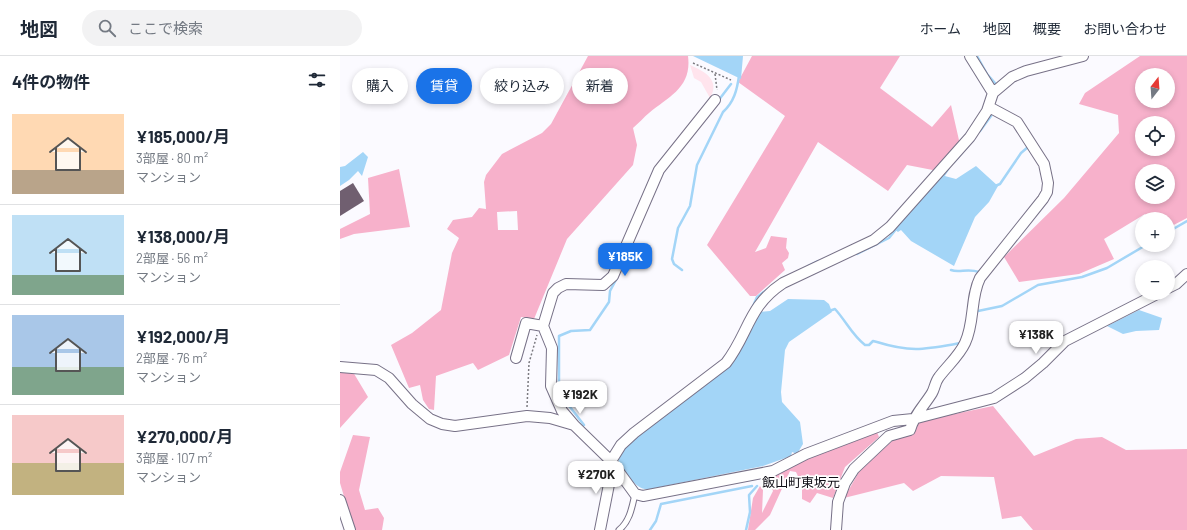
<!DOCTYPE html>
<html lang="ja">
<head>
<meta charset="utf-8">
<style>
  body { margin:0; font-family:Barlow,"Noto Sans JP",sans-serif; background:#f2f2f3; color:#1f2937; height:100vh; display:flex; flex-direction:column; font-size:15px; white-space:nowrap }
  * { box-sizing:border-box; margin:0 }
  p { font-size:13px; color:#747a83 }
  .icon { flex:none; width:22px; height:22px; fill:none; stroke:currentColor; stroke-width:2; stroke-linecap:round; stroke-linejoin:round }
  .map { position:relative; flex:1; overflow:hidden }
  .side { display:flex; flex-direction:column; background:#fff; width:340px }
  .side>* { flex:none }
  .top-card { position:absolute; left:12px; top:12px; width:380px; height:36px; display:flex; gap:8px }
  .needle { width:26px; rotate:17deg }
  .tools { position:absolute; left:795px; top:12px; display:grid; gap:8px }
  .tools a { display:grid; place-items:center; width:40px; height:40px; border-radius:50%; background:#fff; box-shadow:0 2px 6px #0003; font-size:20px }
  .price { position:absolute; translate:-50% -34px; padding:0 9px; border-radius:8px; background:#fff; color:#222; font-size:13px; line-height:26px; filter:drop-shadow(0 1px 2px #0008) }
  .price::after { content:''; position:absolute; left:50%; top:24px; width:12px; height:9px; margin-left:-6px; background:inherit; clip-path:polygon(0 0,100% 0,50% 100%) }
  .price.current { background:#1a73e8; color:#fff }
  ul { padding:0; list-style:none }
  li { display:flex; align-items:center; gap:12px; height:100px; padding:0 12px }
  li+li { border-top:1px solid #e0e1e3 }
  li span { display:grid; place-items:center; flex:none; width:112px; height:80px; border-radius:0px; color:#555 }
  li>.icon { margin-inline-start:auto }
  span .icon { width:48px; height:48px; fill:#fffc; stroke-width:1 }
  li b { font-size:17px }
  h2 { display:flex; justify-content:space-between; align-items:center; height:48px; padding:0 12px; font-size:17px }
  .pill { padding:0 14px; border-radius:18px; background:#fff; box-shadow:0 2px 6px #0003; font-size:14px; line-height:36px }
  .pill.current { background:#1a73e8; color:#fff }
  header { display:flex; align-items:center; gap:24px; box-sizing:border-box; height:56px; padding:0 20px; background:#fff; border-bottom:1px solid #e0e1e3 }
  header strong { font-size:19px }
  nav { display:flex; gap:22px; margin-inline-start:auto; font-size:14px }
  .search { width:280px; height:36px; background:#f2f2f3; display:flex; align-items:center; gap:10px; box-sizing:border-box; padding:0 14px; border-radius:22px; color:#747a83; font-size:15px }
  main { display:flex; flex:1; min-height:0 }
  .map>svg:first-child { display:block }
  .green { fill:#ffe4ed }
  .forest { fill:#f7b1cb; fill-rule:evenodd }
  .water { fill:#a3d5f7 }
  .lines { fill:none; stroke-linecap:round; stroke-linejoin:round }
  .stream { stroke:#a3d5f7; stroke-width:2.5 }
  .building { fill:#705f70 }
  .lane-casing { stroke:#777187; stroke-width:7 }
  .street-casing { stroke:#777187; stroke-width:12 }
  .path { stroke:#7c7b81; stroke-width:1.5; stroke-dasharray:2 2; stroke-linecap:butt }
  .lane { stroke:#fff; stroke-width:5 }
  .street { stroke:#fff; stroke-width:10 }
  .labels { text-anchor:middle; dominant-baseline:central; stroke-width:3.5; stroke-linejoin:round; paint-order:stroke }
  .quarter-label { font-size:13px; fill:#100e16; stroke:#fff }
</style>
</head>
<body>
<header>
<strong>地図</strong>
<div class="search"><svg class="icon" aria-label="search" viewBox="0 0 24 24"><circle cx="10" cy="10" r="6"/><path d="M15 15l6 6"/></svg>ここで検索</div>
<nav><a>ホーム</a><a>地図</a><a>概要</a><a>お問い合わせ</a></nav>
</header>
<main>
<section class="side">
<h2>4件の物件<svg class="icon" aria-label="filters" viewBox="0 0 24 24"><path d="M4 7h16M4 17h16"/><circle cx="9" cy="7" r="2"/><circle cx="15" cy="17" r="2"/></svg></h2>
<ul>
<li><span style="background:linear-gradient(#ffd9b3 70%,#b9a48a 0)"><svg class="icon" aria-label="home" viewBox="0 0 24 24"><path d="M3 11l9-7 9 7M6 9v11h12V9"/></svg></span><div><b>¥185,000/月</b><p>3部屋 · 80 m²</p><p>マンション</p></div></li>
<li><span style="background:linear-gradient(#bfe0f5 75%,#7fa58c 0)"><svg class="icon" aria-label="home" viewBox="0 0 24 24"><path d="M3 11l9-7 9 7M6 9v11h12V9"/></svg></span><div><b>¥138,000/月</b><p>2部屋 · 56 m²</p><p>マンション</p></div></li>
<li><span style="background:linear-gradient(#a9c7e8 65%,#7fa58c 0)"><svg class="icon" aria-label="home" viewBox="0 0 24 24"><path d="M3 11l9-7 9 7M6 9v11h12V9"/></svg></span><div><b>¥192,000/月</b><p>2部屋 · 76 m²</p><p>マンション</p></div></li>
<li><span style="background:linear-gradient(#f6c9c9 60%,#c2b280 0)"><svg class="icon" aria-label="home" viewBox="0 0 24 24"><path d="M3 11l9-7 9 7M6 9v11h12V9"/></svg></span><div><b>¥270,000/月</b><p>3部屋 · 107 m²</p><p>マンション</p></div></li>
</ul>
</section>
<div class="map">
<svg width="847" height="474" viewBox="0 0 847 474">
  <rect width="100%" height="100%" fill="#fbfaff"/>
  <path class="green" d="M350,9C364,15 381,24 370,42L361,26L354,22Z"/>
  <path class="forest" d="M248,0H348C352,31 330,40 309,57C304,61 299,67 293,72L297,89L293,109L227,183L194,263L181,261L169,299L138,314L133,307L96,320L94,354L89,353L83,344L80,329L69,332L51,289L72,277L101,254L112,197L119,182L107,173L113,164L132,161L139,152L146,153L144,126L146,119L162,98L202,77L211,68ZM177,155L178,174H158L157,156Z
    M412,0H560L540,32L592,71L611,49L621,93L603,116L567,109L548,135L478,86L415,196L426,192L431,180L447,182L446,192L449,197L448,202L442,207L445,214L416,240H410L367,189L445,60L398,26Z
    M800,0H847V162L828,172V163H810L805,158L764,183L774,203L739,218L679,226L664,201L724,142L779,77L778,59L739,48L745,37ZM802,19H828V45H802ZM802,67H828V93H802ZM802,115H828V141H802Z
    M59,113L70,171L14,178L0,183V173L30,158L28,122Z
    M0,315L13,316L28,341L0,372Z
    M653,350L694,400L736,383L762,381L786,394L847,393V474H693L681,460L662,463L654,421L601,420L573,435L564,427L504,442L519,416L553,384L574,378L576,366Z
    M537,376L539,381L505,411L493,442L477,437L470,447L462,443V429L456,416L450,415L430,459L415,474H408L413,442L420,430L423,434L422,457L433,435L429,425L431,421L475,398Z
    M13,379L30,381L19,434L25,454L38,452L44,462L42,474H14L0,427V416Z"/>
  <path class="water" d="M353,0H403L401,23Z
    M23,96L28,101L22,120L18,115L9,124L0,130V111L5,110Z
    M636,110L658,130L649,146L635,161L614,210L571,185L561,174L558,176L554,173L601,119L616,123Z
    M448,243L484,244L489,248L492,256L449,286L445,294L441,336L442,346L460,366L463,388L457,398L452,396L451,400L423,410L310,433C296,436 286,416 278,406L281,397L288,388L372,323L418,256L430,255Z
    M799,254L822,262L819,274L796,275L783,278L767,270Z"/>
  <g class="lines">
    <path class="stream" d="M637,0L647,18L655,27
      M378,45L391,28
      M640,75L651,60
      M614,106L633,84
      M602,122L608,113
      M655,130L660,128L681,97L688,91
      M828,176L847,165
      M517,198L549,182L557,172
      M468,210L478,205
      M342,214L334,208L332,203L338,172L350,150L357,109L383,56C394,46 397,34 399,20
      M611,214C619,217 628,212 639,216L638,218
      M411,255L417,241L432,230
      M489,255L495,253C506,265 512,279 525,289H529L533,285L537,286C572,297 586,293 621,287
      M638,255L662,250L698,229L742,221L767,212L806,189
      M244,369L230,351L219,327V280L231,275L250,274L269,246L270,235L277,222
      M310,474L316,465L321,448L412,430
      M406,474L410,456L409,439L417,430"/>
  </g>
  <path class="building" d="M13,127L24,145L0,160V135Z"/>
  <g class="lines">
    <g class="lane-casing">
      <path id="lane" d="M279,474C290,465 292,451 295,438"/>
    </g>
    <g class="street-casing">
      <path id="street" d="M630,0L653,37
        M828,232L836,228L847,218
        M176,302L186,267L203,270
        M0,311L36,314L49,322L72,348L90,363L102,368L115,370L187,360L210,362L234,369L271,405L295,438L303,440L433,415L466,398L553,365L573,363L654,342L685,322L703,307L725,285L819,237
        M234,369L222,355L211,330L212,292L203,270L213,237L218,232L226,228L263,229L273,220L319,114L375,44
        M271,405L281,389L294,377L386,307C409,277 408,250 443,227L534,184L550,171L630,81L647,55L653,37L672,21L686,15L743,0
        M0,444L10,474
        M260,474L273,408
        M496,474L498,446L505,427L514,413L549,380L570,374C574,359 584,350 592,337C595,332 595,326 599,321C608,309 619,300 625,287C635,266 630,242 640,222L703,143L707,136L708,127L704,108L677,66L649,51"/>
    </g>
    <path class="path" d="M353,7L391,24
      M375,18L377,34
      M187,351L189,307L197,279"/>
    <use href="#lane" class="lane"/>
    <use href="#street" class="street"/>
  </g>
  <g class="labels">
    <g class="quarter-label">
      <text x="461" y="426">飯山町東坂元</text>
    </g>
  </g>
</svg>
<div class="tools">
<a><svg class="needle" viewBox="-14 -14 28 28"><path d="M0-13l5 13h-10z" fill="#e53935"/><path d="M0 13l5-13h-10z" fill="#747a83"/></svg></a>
<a><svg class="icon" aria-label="locate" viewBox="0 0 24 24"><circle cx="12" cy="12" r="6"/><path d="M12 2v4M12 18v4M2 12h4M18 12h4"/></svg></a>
<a><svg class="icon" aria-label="layers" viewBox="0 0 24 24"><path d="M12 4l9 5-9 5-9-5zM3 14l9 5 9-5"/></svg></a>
<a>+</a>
<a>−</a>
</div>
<b class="price current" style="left:285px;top:221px">¥185K</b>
<b class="price" style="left:696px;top:299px">¥138K</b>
<b class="price" style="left:240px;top:359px">¥192K</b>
<b class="price" style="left:256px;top:439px">¥270K</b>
<div class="top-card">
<a class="pill">購入</a>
<a class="pill current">賃貸</a>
<a class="pill">絞り込み</a>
<a class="pill">新着</a>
</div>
</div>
</main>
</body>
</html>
